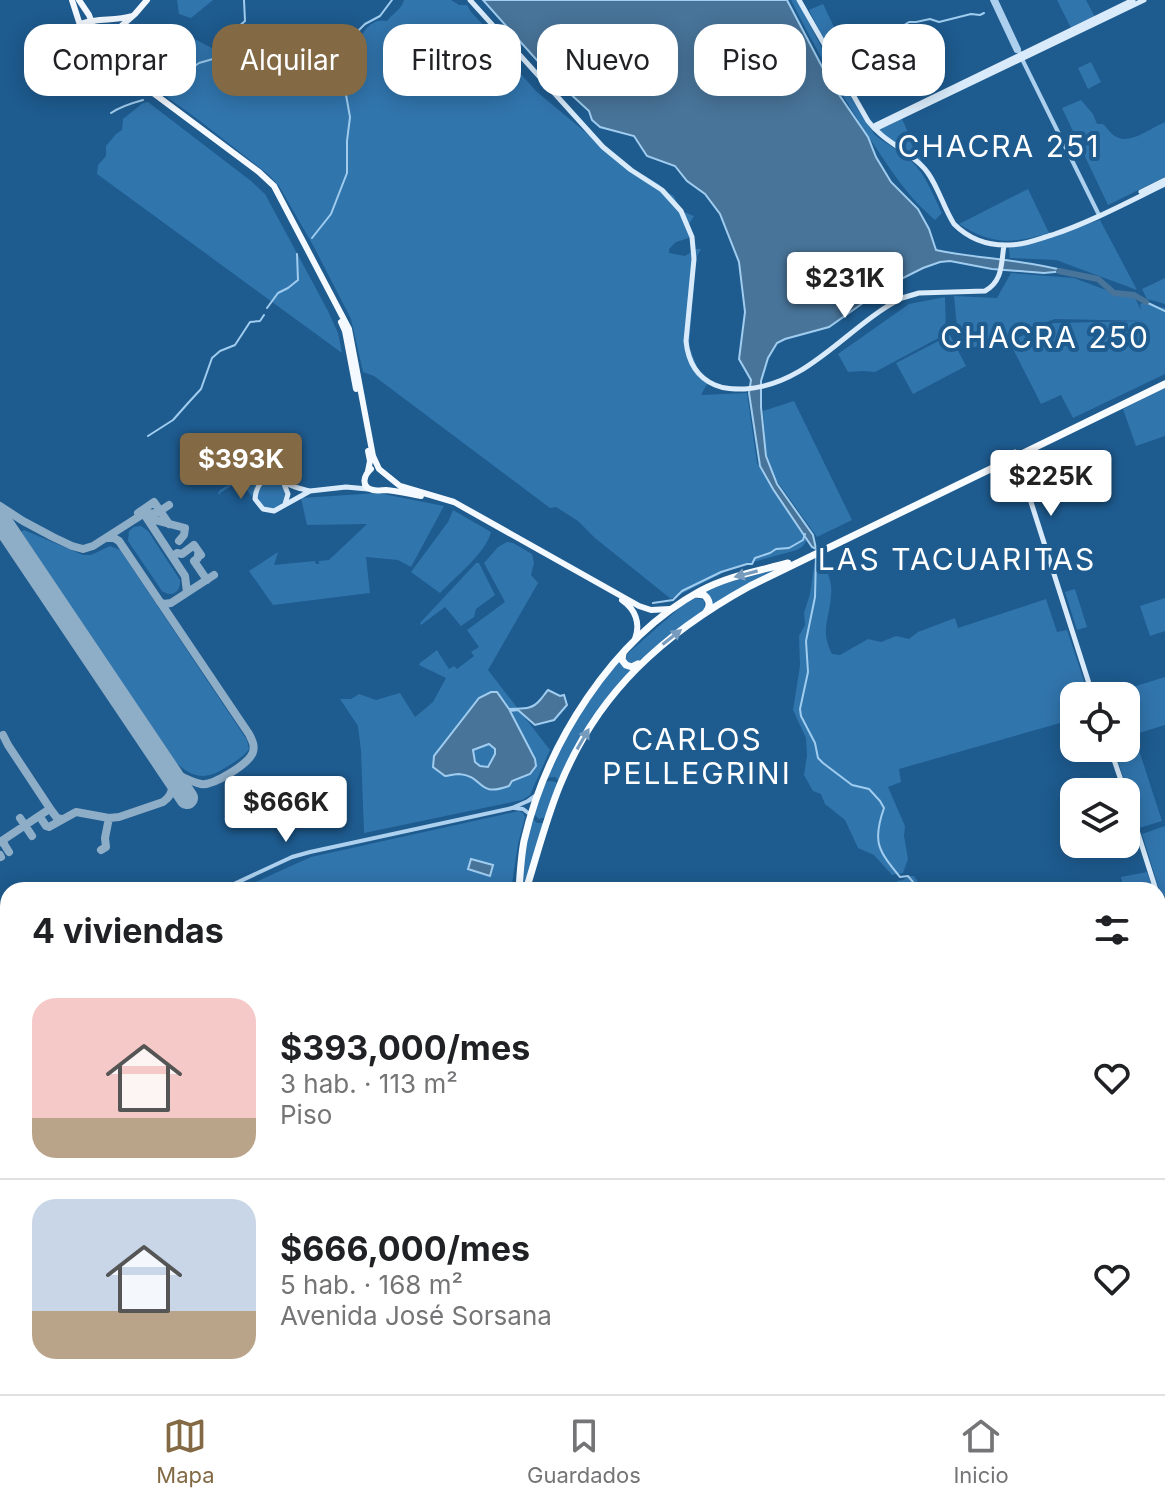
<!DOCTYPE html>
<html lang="es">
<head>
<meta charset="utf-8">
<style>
  body { margin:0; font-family:Inter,sans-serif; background:#f6f6f6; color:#202124; height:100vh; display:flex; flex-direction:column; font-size:30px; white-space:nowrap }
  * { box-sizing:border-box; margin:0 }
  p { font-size:26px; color:#757577 }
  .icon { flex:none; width:44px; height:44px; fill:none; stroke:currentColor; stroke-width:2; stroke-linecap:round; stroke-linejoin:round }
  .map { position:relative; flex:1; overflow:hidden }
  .panel { position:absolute; left:0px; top:882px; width:1166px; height:512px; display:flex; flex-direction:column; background:#fff; border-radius:24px 24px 0 0; box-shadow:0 4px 20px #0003 }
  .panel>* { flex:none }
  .top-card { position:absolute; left:24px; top:24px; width:1118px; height:72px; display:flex; gap:16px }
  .buttons { position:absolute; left:1060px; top:682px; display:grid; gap:16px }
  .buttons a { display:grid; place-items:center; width:80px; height:80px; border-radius:16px; background:#fff; box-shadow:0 4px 20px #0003; font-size:40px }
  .price { position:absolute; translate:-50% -68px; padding:0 18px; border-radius:8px; background:#fff; color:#222; font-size:26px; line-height:52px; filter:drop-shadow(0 2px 4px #0008) }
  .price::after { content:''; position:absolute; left:50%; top:48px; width:24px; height:18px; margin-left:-12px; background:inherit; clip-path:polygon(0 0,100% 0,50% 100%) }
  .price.selected { background:#836a44; color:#fff }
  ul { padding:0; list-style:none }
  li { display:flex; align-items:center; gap:24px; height:200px; padding:0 32px }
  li+li { border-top:2px solid #e0e0e0 }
  li span { display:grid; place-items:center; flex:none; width:224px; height:160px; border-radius:24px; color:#555 }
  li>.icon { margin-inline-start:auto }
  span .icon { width:96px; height:96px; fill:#fffc; stroke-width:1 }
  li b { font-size:34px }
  h2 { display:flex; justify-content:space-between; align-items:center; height:96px; padding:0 32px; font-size:34px }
  .tag { padding:0 28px; border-radius:24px; background:#fff; box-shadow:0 4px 20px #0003; font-size:28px; line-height:72px }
  .tag.selected { background:#836a44; color:#fff }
  .tab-bar { display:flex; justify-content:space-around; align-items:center; height:112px; border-top:2px solid #e0e0e0; background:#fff; font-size:22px; color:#757577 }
  .tab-bar a { display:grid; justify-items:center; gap:4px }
  .tab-bar .selected { color:#836a44 }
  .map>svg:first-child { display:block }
  .green { fill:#3175ad }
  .water { fill:#487499; stroke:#a0cdef; stroke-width:2; fill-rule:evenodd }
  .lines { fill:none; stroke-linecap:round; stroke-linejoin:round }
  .stream { stroke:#a0cdef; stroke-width:2 }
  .river { stroke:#487499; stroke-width:6 }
  .taxiway { stroke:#8eadc7; stroke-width:8 }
  .runway { stroke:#8eadc7; stroke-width:22 }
  .tertiary { stroke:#acd0ed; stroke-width:4 }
  .secondary { stroke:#d9ebfa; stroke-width:5 }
  .primary { stroke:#f3f9ff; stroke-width:6 }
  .trunk { stroke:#f9fcff; stroke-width:7 }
  .oneway { fill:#769bbc }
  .labels { text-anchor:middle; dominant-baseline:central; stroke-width:8; stroke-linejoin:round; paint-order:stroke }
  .neighbourhood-label { font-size:30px; letter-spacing:2px; fill:#fff; stroke:#1e5b8f }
</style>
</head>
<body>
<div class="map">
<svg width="1165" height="1394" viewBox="0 0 1165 1394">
  <rect width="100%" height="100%" fill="#1e5b8f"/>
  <path class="green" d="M177,0H213L191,18L179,14Z
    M404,0H451L459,5H467L471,12L488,30L512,64L537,92L631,170L644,175L660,185L662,190L674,196L681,211L694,216L688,226L692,237L676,242L669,249V253L685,256L696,249H701L696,258L689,346L698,369L707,384L701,395L747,393L757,463L807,540L803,546L797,550L735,567L671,599L595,538L578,521L556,507L550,508L374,376L363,372L351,319L314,247L279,186L269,175L200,121L156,89L158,84C172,80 179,67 187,56L186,51L177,45L184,40L185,34L233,59L260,79L324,39L350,43L352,50L356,49C360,35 370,17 387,21C393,13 401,10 404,0Z
    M791,0H797L827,58L874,134C884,143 896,148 907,157C925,172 932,193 942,213L935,220C906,195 891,170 870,139C841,94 815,48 791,0Z
    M1057,0H1086L1095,17L1071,28Z
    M823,4L837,33L824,40L809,10Z
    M1091,62L1101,82L1088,89L1078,68Z
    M1081,100L1093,114L1097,124H1103C1108,129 1112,136 1119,138C1132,143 1153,127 1165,122V177L1108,205L1062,108Z
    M148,102L251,181L265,194L327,309L338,333L342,353L97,174L98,165L106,156V146L116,134L122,130L123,119L143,103Z
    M902,119L923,165L878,130Z
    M1028,189L1049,233C1013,244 991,245 959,224Z
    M1100,220L1137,290L1056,260L1010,258L1009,248L1030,244Z
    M1011,273L1074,278L1114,293L1135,298L1141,310L1140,304L1145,302L1151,305L1165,308V374L1073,418L1061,395L1041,404L1009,341L1054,323L1147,321L1055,319L966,350L957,328L954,296L997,298Z
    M1165,278V304L1147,299L1142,289Z
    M945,297L946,334L875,372L863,371L848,372L838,354L909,304Z
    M950,335L966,366L913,394L896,363Z
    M1165,388V436L1136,446L1123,409Z
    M794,401L852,520L817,537L774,477L766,453L763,411Z
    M230,469L249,470C235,470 220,471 214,485L200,482L204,475Z
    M241,476L245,481H255L262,477L257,503L240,481L220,493V495L218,493L220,490Z
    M257 495a14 14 0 1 1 28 0a14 14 0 1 1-28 0Z
    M378,493L444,506L411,567L398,560L366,557L370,593L273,605L249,571L278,552L274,565L315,561L316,564H319V561L329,560L367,524L307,525L301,498Z
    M453,510L491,532C486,553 455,577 440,593L411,572L448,522Z
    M141,526L148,531L180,580C181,592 172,598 162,591L128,541L129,531L134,527Z
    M24,530L83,555H91L110,546L120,550L247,740L249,749C243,757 236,761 228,766C206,781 193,779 173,760L21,532Z
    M507,542L513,543L532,554L534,563L531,575L538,583L488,670L550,750L530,795L522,800L364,833L361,751L358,726L340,699H351L359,694L376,700L400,693L415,717L433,702L446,678L419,665L420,663L437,650L449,669L454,666L457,669L474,656L471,652L479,647L467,630L505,602L484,563L498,547Z
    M820,558C827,570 833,582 831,596C829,621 820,630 832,654L840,655L868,639L881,642L896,636L909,639L918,632L955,618L958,628L1046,599L1057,632L1067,630L1089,696H1074V719L899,769L901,782L888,787L905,826L904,836L908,859L903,873L892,875L874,855L858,848L845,820L825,804L821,794L813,791L804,775L807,756L806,738L793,710L800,666L799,636L805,625L804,613L810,594L815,560Z
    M476,563H479L495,595L476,609L474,617L461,626L445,607L421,625L420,623Z
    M781,568L710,607L703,592L723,584Z
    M1075,589L1087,627L1077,630L1065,592Z
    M696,598L704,600L705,608L701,613L656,646L637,663L630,665L626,660L627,654L684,604Z
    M1165,598V631L1150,636L1140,606Z
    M622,655V661L636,667L596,717L559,785L558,780L555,777L546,778L577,718Z
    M1165,677V725L1126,737V696H1104Z
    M1136,741L1162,821L1139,828L1114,748H1126V744Z
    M550,781L556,782L558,787L546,817L539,819L534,814L546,782Z
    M519,811L523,813L525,817L518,844L511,890H238L311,857Z
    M532,818L537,823H544L524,890H521L525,844Z
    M1165,826V908L1142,834Z
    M1147,872L1153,890H1124L1121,877Z
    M909,876H914L918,882L914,890H893L898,884L897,881L903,880Z
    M8,915V956L0,940V919Z
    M443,1386H644L662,1394H438Z
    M737,1386H1007L976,1394H726Z
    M1049,1386H1078L1080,1394H1048Z"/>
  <path class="water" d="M483,0H787L829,80L868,137L876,157L891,182L918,209L929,229L936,250C978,259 1022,259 1065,271L1044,273L992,269L950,261L940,262L923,268L887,286L829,327L785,339L777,343L768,358L761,381V407L766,456L777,484L813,535L816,549L812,547L773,489L760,466L749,393L751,380L739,359L745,312L739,262L720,214L705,194L687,181L675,166L647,156L634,136L600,127L592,120L589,111L552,77Z
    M548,690L560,696L564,695L567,705L554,720L535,725L518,710L510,711L535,759L536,766L530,774L512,781L509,786C476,798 485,776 459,774C454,774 449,776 445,776L433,767L434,756L479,698L491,692H497L509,709C521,708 531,711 540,700C543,697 545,693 548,690ZM489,744L495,749V754L488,767L480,766L475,762L473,750Z
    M471,859L493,865L490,876L468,869Z"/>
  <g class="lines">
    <path class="stream" d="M898,29L909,22H916L930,19L939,22L971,14L980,15L984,13
      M832,54L842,47L845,40L859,34L870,36L894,31
      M156,91L176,80L199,63L213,59L216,52V46L245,21L244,0
      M111,113C121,106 132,103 143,100
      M312,238L331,214L347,173V141L350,117L343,78L348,64L346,54L358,31L365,24L380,16L392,0
      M1146,302L1165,311
      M267,308L278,293L288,288L298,280L297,254
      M148,436L173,420L189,402L201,389L212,358L220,351L235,345L250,322L260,321L264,315
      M816,556L815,597L806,641L808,672L800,709L801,716L815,743L818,758L823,763L852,785L869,789L880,801L884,808C872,842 878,850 900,877L908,876L913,882L911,890
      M653,603L673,600L682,591L721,572L747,564H752L755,558L770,553L776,549L789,548L803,540L805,534
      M1069,1386L1071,1394"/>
    <path class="river" d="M1059,271L1098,279L1114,293L1134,295L1146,302"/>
    <path class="taxiway" d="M0,506L23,521L53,537L72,546L83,549L93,546L143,514L157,513L169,505
      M138,513L154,502L169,524
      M146,517L185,576L187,592
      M147,518L185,528L184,535L179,541
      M106,538H114L119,541L249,734C252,740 255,745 253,752C249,764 213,786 201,784C190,782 177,774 166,769
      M198,555V558L194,561L207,580
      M173,556L177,553L182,554L194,545L201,555
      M160,602L164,604L171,603L214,575
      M3,735L8,745L51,810L57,818L61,819
      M20,818L32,836
      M42,820L46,826L49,827L76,812L109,818L119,817L163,802C176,793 173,782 167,770
      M4,840V844L9,852
      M0,842L48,810H51
      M101,850L106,847L105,838L109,818
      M0,855L1,857"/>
    <path class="runway" d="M0,520L187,798"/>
    <path class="tertiary" d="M992,0L1016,51H1019
      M996,0L1019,49V51L1022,59L1099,215
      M514,808L523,809L531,815
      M221,890L292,857L310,852L512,808L528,801L535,796
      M1158,986L1165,985
      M0,993L8,990
      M1158,1291L1165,1289
      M1158,1300L1165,1298"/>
    <path class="secondary" d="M470,0L603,147L631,170L662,190L681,211L692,237L694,259L686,341C688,361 696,377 715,385C724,389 734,389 745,389C809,385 848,325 902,298L919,293L985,291C1003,281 1001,264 1004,245
      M799,0L868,121C883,141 906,149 923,167C936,180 943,207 954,224C969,239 989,246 1010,245C1025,245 1038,239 1052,235C1091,222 1128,202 1165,184
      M874,128L876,125L1133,0
      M875,129L1144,0
      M1141,192L1165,180
      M1015,452L1093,696
      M284,484L288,494L285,504
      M310,491C303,489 296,488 290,485C285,484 281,481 277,479C263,475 256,486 255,499L263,509L274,511L310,491L346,487L368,489
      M1110,748L1125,792
      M1126,796L1156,890
      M1158,895L1165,916
      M0,1393L1,1394"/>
    <path class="primary" d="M72,0L87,47L98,59L117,73
      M79,0L89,15L105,57L259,172L274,186L349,329L373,456L379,469L400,486L454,502L639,606L651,610L670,609
      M80,28L83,23C99,18 116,21 132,16
      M83,36L88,39L118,29L135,14L147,0
      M107,56L106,43L116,31
      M341,322L345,331L356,389
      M371,469C364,475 360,487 373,490C377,491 382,490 386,490C398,491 409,494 421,496
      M368,471L370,461L368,451
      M622,600C635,609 641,623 635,639"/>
    <path class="trunk" d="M696,594L704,595C710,600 711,606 706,612
      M623,653L622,660L626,665L632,667L638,664
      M519,890C520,874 521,857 524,841C546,745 612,639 700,591C728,576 758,571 788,563
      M526,890C537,855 546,819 560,785C598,692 663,634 750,586L1165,384
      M359,1394L362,1386"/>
  </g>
  <defs><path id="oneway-solid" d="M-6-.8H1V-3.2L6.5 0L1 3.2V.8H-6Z" transform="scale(2)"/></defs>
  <g class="oneway">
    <use href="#oneway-solid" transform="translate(746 574) rotate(165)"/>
    <use href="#oneway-solid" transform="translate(672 637) rotate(-38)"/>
    <use href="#oneway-solid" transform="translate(583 739) rotate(-60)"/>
  </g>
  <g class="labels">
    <g class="neighbourhood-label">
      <text x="999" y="146">CHACRA 251</text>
      <text x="1045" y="337">CHACRA 250</text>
      <text x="957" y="559">LAS TACUARITAS</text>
      <text x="697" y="739">CARLOS<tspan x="697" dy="34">PELLEGRINI</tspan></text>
    </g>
  </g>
</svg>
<div class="buttons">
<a><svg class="icon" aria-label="locate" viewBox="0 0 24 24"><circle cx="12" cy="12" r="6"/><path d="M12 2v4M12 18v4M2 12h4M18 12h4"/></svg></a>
<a><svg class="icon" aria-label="layers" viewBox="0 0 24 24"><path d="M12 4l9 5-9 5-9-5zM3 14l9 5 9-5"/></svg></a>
</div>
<b class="price" style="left:845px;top:320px">$231K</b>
<b class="price selected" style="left:241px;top:501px">$393K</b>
<b class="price" style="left:1051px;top:518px">$225K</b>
<b class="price" style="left:286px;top:844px">$666K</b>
<div class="top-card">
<a class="tag">Comprar</a>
<a class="tag selected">Alquilar</a>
<a class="tag">Filtros</a>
<a class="tag">Nuevo</a>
<a class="tag">Piso</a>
<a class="tag">Casa</a>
</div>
<section class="panel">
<h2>4 viviendas<svg class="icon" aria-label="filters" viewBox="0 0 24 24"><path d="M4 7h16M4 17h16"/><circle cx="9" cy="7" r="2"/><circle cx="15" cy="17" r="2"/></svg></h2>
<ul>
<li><span style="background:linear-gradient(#f6c9c9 75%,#b9a48a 0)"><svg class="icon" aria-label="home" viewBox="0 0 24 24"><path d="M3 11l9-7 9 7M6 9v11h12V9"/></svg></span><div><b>$393,000/mes</b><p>3 hab. · 113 m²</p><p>Piso</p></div><svg class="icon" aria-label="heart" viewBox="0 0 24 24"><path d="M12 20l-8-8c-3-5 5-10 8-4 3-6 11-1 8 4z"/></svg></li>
<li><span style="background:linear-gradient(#c9d6e8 70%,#b9a48a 0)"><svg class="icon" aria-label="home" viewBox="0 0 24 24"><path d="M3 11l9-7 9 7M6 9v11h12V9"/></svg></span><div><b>$666,000/mes</b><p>5 hab. · 168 m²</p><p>Avenida José Sorsana</p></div><svg class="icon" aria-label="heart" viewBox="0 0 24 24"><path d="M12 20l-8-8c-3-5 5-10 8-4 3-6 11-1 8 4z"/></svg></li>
</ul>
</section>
</div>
<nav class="tab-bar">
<a class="selected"><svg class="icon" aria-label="map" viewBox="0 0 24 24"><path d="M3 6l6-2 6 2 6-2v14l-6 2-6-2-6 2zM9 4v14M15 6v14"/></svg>Mapa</a>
<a><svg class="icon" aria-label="saved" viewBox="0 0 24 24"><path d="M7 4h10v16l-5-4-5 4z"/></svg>Guardados</a>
<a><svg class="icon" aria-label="home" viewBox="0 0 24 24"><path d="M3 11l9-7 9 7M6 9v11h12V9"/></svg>Inicio</a>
</nav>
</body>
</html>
